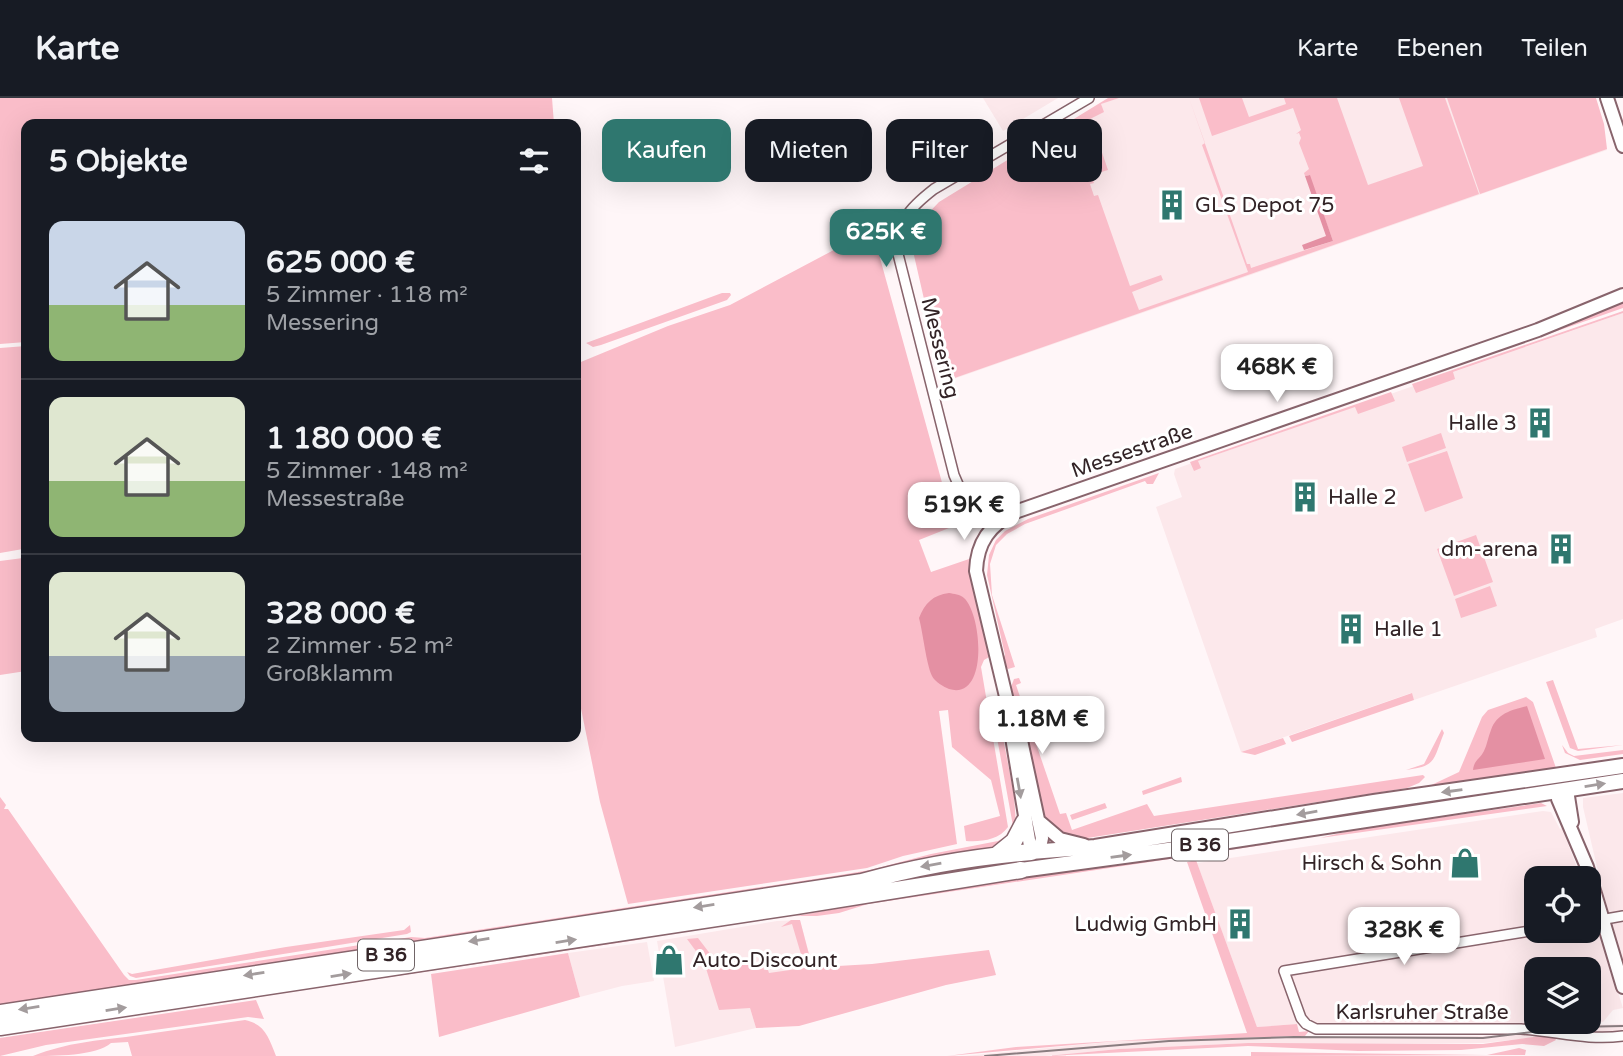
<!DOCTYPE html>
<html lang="de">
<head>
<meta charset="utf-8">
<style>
  body { margin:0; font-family:"Varela Round",sans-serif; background:#242831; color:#f1f3f6; height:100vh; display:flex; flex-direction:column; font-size:26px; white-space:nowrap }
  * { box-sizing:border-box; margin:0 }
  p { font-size:23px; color:#9ea1a6 }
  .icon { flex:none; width:38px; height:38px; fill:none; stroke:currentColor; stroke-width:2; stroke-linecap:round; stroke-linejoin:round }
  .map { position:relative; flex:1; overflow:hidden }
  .panel { position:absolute; left:21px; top:21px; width:560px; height:623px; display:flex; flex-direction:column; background:#171b24; border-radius:14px; box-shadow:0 7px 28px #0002 }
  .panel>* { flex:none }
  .banner { position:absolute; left:602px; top:21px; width:665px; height:63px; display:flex; gap:14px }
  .buttons { position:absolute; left:1524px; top:768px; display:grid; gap:14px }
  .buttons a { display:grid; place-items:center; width:77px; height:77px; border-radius:14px; background:#171b24; box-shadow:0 7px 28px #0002; font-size:35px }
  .price { position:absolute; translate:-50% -60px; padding:0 16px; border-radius:14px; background:#fff; color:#222; font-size:23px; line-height:46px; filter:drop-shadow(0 2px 4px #0008) }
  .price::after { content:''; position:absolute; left:50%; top:42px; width:21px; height:16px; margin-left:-10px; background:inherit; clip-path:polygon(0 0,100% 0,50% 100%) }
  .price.on { background:#2f776f; color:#fff }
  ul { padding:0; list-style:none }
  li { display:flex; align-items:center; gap:21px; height:175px; padding:0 28px }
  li+li { border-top:2px solid #363941 }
  li span { display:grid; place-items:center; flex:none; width:196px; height:140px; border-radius:14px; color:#555 }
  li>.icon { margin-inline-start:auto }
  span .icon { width:84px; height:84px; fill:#fffc; stroke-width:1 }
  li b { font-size:30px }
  h2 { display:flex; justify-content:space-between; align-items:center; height:84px; padding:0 28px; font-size:30px }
  .pill { padding:0 24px; border-radius:14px; background:#171b24; box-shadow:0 7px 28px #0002; font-size:24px; line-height:63px }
  .pill.on { background:#2f776f; color:#fff }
  header { display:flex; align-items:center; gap:42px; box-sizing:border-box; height:98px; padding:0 35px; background:#171b24; border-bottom:2px solid #363941 }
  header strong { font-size:33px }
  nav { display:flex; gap:38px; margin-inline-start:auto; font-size:24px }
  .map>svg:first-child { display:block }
  .built { fill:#fce8eb; fill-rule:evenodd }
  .green { fill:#fabdc9 }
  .water { fill:#e490a3 }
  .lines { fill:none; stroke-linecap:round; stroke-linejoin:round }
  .street-casing { stroke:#88646c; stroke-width:12 }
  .secondary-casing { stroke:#88646c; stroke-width:16 }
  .primary-casing { stroke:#88646c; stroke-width:18 }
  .highway-casing { stroke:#88646c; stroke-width:19 }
  .street { stroke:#fff; stroke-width:9 }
  .secondary { stroke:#fff; stroke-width:12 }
  .primary { stroke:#fff; stroke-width:14 }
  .highway { stroke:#fff; stroke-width:16 }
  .tram { stroke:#8a7d80; stroke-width:2 }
  .oneway { fill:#a39c9d }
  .labels { text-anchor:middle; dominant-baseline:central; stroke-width:6; stroke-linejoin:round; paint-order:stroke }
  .shield { fill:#fff; stroke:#706567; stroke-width:2 }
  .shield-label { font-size:19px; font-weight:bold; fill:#322326 }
  .poi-label { font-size:21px; fill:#322326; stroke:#fff; text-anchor:start }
  .street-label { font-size:21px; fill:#322326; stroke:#fff }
</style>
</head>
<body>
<header>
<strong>Karte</strong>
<nav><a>Karte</a><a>Ebenen</a><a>Teilen</a></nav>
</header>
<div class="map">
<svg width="1623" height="958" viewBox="0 0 1623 958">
  <rect width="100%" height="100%" fill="#fff6f8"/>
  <path class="built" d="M983,0H1058L1003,33Z
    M1111,0H1590L1607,52L948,283L914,144L1064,33L1063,29Z
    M1623,215V521L1595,531L1597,539L1414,602L1411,595L1241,654L1156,409L1182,399L1174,376L1175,371Z
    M1623,695V866L1604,799L1583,709V700Z
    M1543,713L1551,714L1560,731L1562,730L1581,780H1536V833H1589V804L1623,910L1613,912L1603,924L1549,927L1297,926L1257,929L1197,765ZM1536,872H1589V924H1536Z
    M800,822L813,870L714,892L716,899L750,910L756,930L675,949L657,843L777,823Z
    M647,844L654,883L622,888L580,899L568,855Z
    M1623,926L1622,933L1572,935L1555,929Z
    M1519,935L1545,938L1484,945H1248L1119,951L1046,958H965L1118,943L1190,939L1483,938Z"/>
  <path class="green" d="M0,0H552L554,26H26V244L0,246Z
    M1108,0H1119L1101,6L1104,14L1074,29L1094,85L1090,86L1094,98L1098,97L1130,188L1161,177L1163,182L1132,194L1139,212L1248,174L1202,47L1205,45L1189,0L1247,166H1250L1251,170L1333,143L1309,77L1305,78L1304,75L1309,71L1299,45L1301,40L1299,35L1296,36L1301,32L1293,10L1212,38L1199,0H1242L1249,19L1286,6L1284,0H1337L1368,87L1423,68L1399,0H1445L1479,96L943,284L913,153V141L918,126L939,104Z
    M1447,0H1596L1604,26L1607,51L1480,96Z
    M1097,40L1108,72L1098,75L1088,46L1090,43Z
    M881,127L880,160L954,428L919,442L931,474L972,460L991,558L984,562L981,569L1008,729C999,742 981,744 966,743L964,728L1000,718L991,682L952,649L948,612L939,613L957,746L903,758L867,770L628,806L600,704L576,586V266L668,228L730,207Z
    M722,195H730L731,197L727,202L601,247L593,249L586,245Z
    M1623,204V210L1445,272L1455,265L1574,224Z
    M1623,213V215L1453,274L1455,281L1416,295L1412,286Z
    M26,248V446L23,451L0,455V250Z
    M1391,294L1395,303L1358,316L1355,309L1198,363L1201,370L1194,373L1190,364Z
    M1441,335L1446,350L1407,364L1402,349Z
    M1447,353L1463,400L1425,414L1408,366Z
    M1159,375L1153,386H1147L1145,383L1025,426L1007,436L996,447L990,466L992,497L1015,569L1008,571L1001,563L1005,557L987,477L989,457L996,442L1005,433L1028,421Z
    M1476,437L1493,484L1454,498L1437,451Z
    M23,460L26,465V573L0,577V463Z
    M1490,488L1497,508L1461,520L1455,501Z
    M1019,580L1021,585L1016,587L1060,716L1066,715L1072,732L1147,706L1154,718L1423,677L1425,679L1419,685L1407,690L1081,741C1063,738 1049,730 1041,713L1023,632L1011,589L1014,581Z
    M1553,582L1578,651L1623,647L1578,653L1570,650L1546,584Z
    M1412,595L1414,602L1292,644L1289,638Z
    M1526,599L1533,604L1556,670L1425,690L1459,674L1482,619L1488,612Z
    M995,608L998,613L1014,697L1016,726L1014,734L994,750L919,762L871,775L0,908V699L6,707L4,711H8L124,877L129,882H136L411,839L425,840L834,778L870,772L931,756L998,743L1010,736L1013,728L992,612Z
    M1442,631L1444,635C1433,662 1437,668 1406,672L1424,666Z
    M1283,640L1286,646L1255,657L1241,654Z
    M1562,647L1568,655L1574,658L1623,652V656L1580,662L1565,655Z
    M1181,679L1182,684L1143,697L1142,693Z
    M1542,686L1450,702L1434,707L1053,763L1047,761L1286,726Z
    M1105,705L1107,710L1072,722L1070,717Z
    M1541,705L1547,708L1320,740L1353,732Z
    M1269,743L1271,744L1270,746L868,806L839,815L817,818H796L846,809L860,803Z
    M1196,762L1257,929L1297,926L1299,934L1309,933L1305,938L1118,943L947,958L1016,949L1247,935L1187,764Z
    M791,822H800L812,868L797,865L803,863L792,826L781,829Z
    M410,827L411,834L407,836L136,880L130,878L127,874L132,876L286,849L404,832Z
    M640,840L644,841L0,937V934L600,843Z
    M698,840L721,870L762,864L764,872H768L769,875L797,871V868L804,870L872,866L989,852L996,877L946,887L799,928L756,930L750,910L719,912L704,864L687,841Z
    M568,855L580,899L439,939L431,876Z
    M256,902L264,921L248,919L46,947L0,958V940Z
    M245,922C265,926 269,940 276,958H132L128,944L111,945C97,958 53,958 33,958C69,944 95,943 133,938C170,933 207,927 245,922Z
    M1548,937L1555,940L1556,942L1544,948L1522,946L1461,952L1358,953L1248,948L1046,958L1119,951L1248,945L1483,946Z
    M1519,950L1526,952L1525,957L1251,958V954L1487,957Z"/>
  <path class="water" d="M1310,77L1333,143L1304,152L1302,147L1326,138L1305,78Z
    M949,495C954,496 960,496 964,500C982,516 989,603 949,591C944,589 935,584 932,578C926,565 923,535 919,520C925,505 933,497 949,495Z
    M1527,608L1545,661L1473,672C1474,662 1480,661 1484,653C1487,647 1488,639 1491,632C1497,615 1512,612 1527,608Z"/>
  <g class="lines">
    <g class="street-casing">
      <path id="street" d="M992,430L964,400L954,377L898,156C899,122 907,112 934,91L1089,0
        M1589,824L1623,818
        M1536,832L1284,873L1301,920L1306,926L1316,931H1521C1556,933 1587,943 1623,938"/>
    </g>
    <g class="secondary-casing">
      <path id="secondary" d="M1607,0L1623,48
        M1008,615L1031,754
        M1567,692L1572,724
        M1559,693L1558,701L1587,769L1623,889
        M1040,724L1060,741L1084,747
        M1039,754L1042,740L1019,633L1008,607L976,473C977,444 990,427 1015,414L1538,232L1623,197"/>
    </g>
    <g class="primary-casing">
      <path id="primary" d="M1031,754L1095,749L1374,704L1623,668
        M1021,772L1183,750L1623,683"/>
    </g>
    <g class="highway-casing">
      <path id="highway" d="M998,756L1014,743L1024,724
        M0,915L862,784C918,768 973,759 1031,754
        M0,929L796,808L1021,772"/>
    </g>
    <use href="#street" class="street"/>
    <use href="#secondary" class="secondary"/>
    <use href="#primary" class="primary"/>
    <use href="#highway" class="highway"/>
    <path class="tram" d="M985,958L1169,943L1294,939L1483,940L1572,929L1623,928"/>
  </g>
  <defs><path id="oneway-solid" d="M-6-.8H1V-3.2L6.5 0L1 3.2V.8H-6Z" transform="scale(1.75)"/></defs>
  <g class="oneway">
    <use href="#oneway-solid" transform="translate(1595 687) rotate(-9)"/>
    <use href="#oneway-solid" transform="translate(1019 690) rotate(80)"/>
    <use href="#oneway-solid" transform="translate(1452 693) rotate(172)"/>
    <use href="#oneway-solid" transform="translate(1307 715) rotate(170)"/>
    <use href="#oneway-solid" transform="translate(1121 758) rotate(-8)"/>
    <use href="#oneway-solid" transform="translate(931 767) rotate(170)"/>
    <use href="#oneway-solid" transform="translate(704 808) rotate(171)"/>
    <use href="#oneway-solid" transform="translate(479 842) rotate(171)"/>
    <use href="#oneway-solid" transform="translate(566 843) rotate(-9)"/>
    <use href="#oneway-solid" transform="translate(254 876) rotate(171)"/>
    <use href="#oneway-solid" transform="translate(341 877) rotate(-9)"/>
    <use href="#oneway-solid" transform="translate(29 910) rotate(171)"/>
    <use href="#oneway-solid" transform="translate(116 911) rotate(-9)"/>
  </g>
  <defs>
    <g id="building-bare" transform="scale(2.415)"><path d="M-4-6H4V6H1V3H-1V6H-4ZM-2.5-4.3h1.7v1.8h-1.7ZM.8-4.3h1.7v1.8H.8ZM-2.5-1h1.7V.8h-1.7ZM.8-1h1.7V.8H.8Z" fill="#2f776f" stroke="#fff" stroke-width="2.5" paint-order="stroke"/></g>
    <g id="shop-bare" transform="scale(2.415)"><path d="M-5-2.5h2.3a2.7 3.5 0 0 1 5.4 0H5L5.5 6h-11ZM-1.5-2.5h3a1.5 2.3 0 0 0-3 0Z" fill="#2f776f" stroke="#fff" stroke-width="2.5" paint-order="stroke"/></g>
  </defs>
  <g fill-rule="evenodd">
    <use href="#building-bare" x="1172" y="107"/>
    <use href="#building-bare" x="1540" y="325"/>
    <use href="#building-bare" x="1305" y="399"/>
    <use href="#building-bare" x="1561" y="451"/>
    <use href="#building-bare" x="1351" y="531"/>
    <use href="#shop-bare" x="1465" y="765"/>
    <use href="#building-bare" x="1240" y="826"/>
    <use href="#shop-bare" x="669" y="862"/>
  </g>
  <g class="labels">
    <g class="shield">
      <rect x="1172" y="731.5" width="56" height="31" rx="5"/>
      <rect x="358" y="841.5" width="56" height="31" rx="5"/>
    </g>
    <g class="shield-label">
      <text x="1200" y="747">B 36</text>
      <text x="386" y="857">B 36</text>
    </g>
    <g class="poi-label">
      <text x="1195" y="107">GLS Depot 75</text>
      <text x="1517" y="325" text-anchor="end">Halle 3</text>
      <text x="1328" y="399">Halle 2</text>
      <text x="1538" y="451" text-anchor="end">dm-arena</text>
      <text x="1374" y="531">Halle 1</text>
      <text x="1442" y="765" text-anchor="end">Hirsch &amp; Sohn</text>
      <text x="1217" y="826" text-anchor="end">Ludwig GmbH</text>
      <text x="692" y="862">Auto-Discount</text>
    </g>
    <g class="street-label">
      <text transform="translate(940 250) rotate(76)">Messering</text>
      <text transform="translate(1132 353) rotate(-19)">Messestraße</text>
      <text x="1422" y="914">Karlsruher Straße</text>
    </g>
  </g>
</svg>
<div class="buttons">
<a><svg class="icon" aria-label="locate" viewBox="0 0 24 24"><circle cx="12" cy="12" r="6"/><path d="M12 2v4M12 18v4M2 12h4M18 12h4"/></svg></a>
<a><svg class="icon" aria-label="layers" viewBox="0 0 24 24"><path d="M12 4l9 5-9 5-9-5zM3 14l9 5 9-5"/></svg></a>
</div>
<b class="price on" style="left:886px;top:171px">625K €</b>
<b class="price" style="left:1277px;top:306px">468K €</b>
<b class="price" style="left:964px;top:444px">519K €</b>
<b class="price" style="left:1042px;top:658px">1.18M €</b>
<b class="price" style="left:1404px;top:869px">328K €</b>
<div class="banner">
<a class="pill on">Kaufen</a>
<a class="pill">Mieten</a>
<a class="pill">Filter</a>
<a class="pill">Neu</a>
</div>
<section class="panel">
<h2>5 Objekte<svg class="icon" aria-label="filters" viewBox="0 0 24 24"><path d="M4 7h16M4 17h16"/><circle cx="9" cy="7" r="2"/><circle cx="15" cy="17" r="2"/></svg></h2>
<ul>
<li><span style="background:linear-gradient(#c9d6e8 60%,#8fb573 0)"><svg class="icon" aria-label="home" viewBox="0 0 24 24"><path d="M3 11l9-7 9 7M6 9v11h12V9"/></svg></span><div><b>625 000 €</b><p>5 Zimmer · 118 m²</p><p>Messering</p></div></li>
<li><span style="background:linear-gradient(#dfe7d0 60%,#8fb573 0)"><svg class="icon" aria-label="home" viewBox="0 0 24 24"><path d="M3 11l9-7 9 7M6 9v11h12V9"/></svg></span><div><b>1 180 000 €</b><p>5 Zimmer · 148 m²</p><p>Messestraße</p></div></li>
<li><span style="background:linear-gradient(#dfe7d0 60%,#9aa5b1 0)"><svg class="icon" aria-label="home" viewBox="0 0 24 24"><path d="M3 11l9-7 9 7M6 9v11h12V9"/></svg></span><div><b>328 000 €</b><p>2 Zimmer · 52 m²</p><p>Großklamm</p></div></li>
</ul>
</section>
</div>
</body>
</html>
